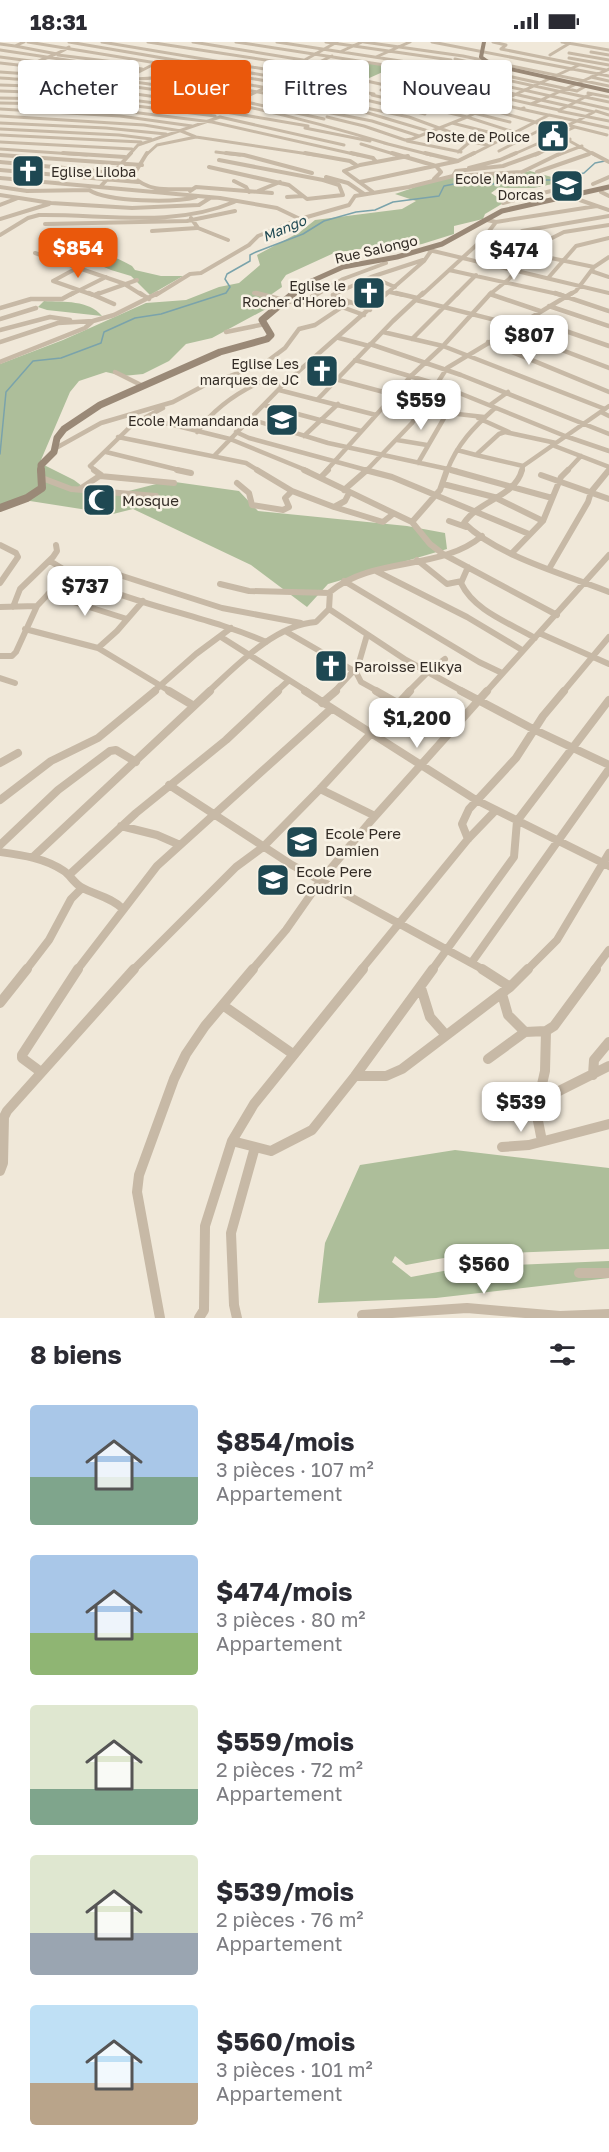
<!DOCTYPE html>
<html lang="fr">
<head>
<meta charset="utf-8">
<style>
  body { margin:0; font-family:"Golos Text",sans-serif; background:#f7f7f7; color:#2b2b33; height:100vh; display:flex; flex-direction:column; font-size:22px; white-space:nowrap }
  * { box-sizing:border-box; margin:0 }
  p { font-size:20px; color:#7c7c81 }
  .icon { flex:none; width:33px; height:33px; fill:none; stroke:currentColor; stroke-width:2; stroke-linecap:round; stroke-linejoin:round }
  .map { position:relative; height:1276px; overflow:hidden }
  .panel { display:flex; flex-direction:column; background:#fff; flex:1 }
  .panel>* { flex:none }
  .top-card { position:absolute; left:18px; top:18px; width:573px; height:54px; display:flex; gap:12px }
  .price { position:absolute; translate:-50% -51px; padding:0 14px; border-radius:12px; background:#fff; color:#222; font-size:20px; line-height:39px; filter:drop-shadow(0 2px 3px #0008) }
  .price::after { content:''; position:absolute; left:50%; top:36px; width:18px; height:14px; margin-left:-9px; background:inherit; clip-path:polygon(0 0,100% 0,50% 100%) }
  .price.on { background:#ea580c; color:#fff }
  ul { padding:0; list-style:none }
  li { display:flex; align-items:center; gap:18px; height:150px; padding:0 30px }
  li span { display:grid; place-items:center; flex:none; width:168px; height:120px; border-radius:6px; color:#555 }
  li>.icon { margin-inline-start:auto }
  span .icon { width:72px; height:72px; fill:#fffc; stroke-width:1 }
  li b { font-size:26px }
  h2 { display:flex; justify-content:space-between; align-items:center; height:72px; padding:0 30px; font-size:26px }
  .pill { padding:0 21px; border-radius:6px; background:#fff; box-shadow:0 2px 4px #0004; font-size:21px; line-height:54px }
  .pill.on { background:#ea580c; color:#fff }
  .status { display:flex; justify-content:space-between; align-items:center; height:42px; padding:0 30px; background:#fff; direction:ltr }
  .status svg { height:16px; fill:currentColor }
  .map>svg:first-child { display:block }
  .green { fill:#adbe9a }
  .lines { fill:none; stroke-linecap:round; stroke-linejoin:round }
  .stream { stroke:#7aa3ab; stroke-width:1.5 }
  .street-far5 { stroke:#c7b9a6; stroke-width:3 }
  .street-far4 { stroke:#c7b9a6; stroke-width:4 }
  .street-far3 { stroke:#c7b9a6; stroke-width:4.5 }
  .street-far2 { stroke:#c7b9a6; stroke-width:6 }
  .street-far1 { stroke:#c7b9a6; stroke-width:8 }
  .street { stroke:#c7b9a6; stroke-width:10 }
  .secondary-far3 { stroke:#9a8977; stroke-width:4 }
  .secondary-far2 { stroke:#9a8977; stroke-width:5 }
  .secondary-far1 { stroke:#9a8977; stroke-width:7 }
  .secondary { stroke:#9a8977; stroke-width:8 }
  .labels { text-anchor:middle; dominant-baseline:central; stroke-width:5; stroke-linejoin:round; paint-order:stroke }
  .far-poi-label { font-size:14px; fill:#332c26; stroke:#f8f2e5; text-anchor:end }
  .far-water-label { font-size:14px; font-style:italic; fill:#1e4852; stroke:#f8f2e5 }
  .far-street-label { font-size:14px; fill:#332c26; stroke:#f8f2e5 }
  .poi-label { font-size:15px; fill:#332c26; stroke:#f8f2e5; text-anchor:start }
</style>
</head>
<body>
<div class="status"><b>18:31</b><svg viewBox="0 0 49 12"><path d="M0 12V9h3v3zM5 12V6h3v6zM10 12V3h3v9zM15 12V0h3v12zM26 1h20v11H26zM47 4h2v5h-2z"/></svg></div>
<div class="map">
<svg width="609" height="1276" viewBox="0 0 609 1276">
  <rect width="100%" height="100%" fill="#f0e8d9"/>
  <path class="green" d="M335,18L396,24L356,42L309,32Z
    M530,129L566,139L534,146H498L491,151L505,160L485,172L483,177L454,184V192L422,202L383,210L367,206L334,211L286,233L281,240L282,245L259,261L266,267L212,296L186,302L169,319L143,332L123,334L106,330L79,339L70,350L41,418L44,423L74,438L98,456H109L105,455L168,439L239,449L258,469L407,484L445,491L447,507L328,542L307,565L251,523L133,467L113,472L30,459L0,464V322L63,298L146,261L186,258L219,245L239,241L260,223L257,213L300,190L315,178L402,167L416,159L395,152C415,146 434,136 454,135C480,133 505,135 530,129Z
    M61,201C88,202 110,212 132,224L135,228L161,234H183L150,253L131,234L111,228L76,213L75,210L50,204Z
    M44,259C64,260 89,258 102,274L47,268L38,265Z
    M455,1108L609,1126V1207L460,1213L406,1223L395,1214L392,1220L411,1235L465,1225L609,1219V1236L436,1256L318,1261L325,1201L360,1123Z"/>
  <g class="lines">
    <path class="stream" d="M0,412L6,350L33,319L61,316L101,301L104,290L135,276L161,272L226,251L230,245L225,237L227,232L250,219V213L256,210L303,192L324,179L356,170L375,168L393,160L439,154L444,144L469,139L494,142L518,138H552L584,131L595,121L605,119"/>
    <path class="street-far5" d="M24,0L15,4L57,12
      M28,0L267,39L337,0
      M69,0L374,52
      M102,0L282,30
      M148,0L331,28L362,38L462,60L535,80L595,113
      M193,0L303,18
      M236,0L423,29
      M277,0L465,29L427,45
      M326,0L451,18
      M364,0L463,14L609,44
      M432,0L609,34
      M493,0L506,3L501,7L606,28
      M562,0L609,8
      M0,2L15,4
      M69,5C56,14 41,16 28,25L72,30
      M0,8L106,24
      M342,9L362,0
      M591,10L609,13
      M569,11L609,18
      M58,13L114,20
      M550,13L570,1
      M0,15L99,28
      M376,15L410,0
      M569,16L609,23
      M455,17L482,23
      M0,21L18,23
      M488,21L465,29L585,55L592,52
      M109,22L142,27
      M430,27L609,67
      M475,27L577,49L586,44
      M330,28L360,20
      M389,28L417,33
      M98,29L131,34
      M176,29L267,46
      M0,30L117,38C135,35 151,39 168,33L368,71L455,97L488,103
      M420,31L541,58L609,27
      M314,32L358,42
      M131,34L158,20
      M412,35L531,62
      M591,35L609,39
      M0,36C43,39 86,39 128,44C216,55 303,76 388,102
      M128,39L170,45
      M401,39L521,67
      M186,42L249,53
      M0,43L87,46
      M173,44L324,77
      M101,47L212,63
      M381,48L510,80
      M0,49L112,53L129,55L131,58L221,69
      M330,49L362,57
      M295,51L409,75L472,98L458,110
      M588,51L609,55
      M372,53L467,75L514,90
      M0,56L55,57
      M362,57L425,72
      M541,58L568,64L559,68L531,62Z
      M53,59L121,62L215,74
      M0,61L51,62
      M231,62L332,14
      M286,62L372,79L419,94
      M568,64L585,55L609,60
      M49,65L107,67L212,80L358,113
      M524,66L521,67L548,73
      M0,67L120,74L192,84
      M220,69L308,84
      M559,69L609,79
      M596,69L609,73
      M0,74L144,83L181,89L196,95L315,113
      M327,75L364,84L405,98L412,97L467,75L579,23
      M0,81L106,86L166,92
      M452,81L504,94
      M575,85L607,93
      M305,86L370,99
      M0,87L119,93L151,97
      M0,93L141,100
      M407,99L461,110
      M0,100L132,107
      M384,101L431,113
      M361,102L397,113
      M0,107L87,113
      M499,109L546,85
      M216,110L240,113
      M129,113L138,103L220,75L344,103
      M146,113L157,103L196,95
      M471,113L549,73L577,79L594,70L568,64
      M512,113L575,85L568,83L577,79L609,86
      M536,113L570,97
      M558,113L582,104"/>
    <path class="street-far4" d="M63,111L125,115
      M147,111L133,134C148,151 172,147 193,147
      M226,111L244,113L312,131
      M305,111L350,119L356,123
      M351,111L373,116L376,120
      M392,111L436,124L441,130L434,137
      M425,111L458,119
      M592,111L609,120
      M0,113L142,123
      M0,120L97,129L113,133
      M209,125L289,143L307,157L343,153L339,143L323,138L219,118
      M469,126L500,118L516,111
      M0,128L138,140
      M537,130L589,112
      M453,134L456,129L503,124L539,111
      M326,135L348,141L364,152
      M0,136L220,156L277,166L300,177
      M234,139L246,145L249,150
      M360,140L458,119L474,111
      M593,142L609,135
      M101,144L131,111
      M0,145L27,149L89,148C108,160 174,161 196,155
      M602,147L601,150L609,154
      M190,149L196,145L272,151
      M258,149L280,140
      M373,150L344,129L360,123L408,114
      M501,151L518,157
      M0,153L51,161L132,166L199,163L210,156
      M287,155L303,154
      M571,155L609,168
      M503,161L575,143
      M0,163L18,156
      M191,176L198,186L228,198
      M0,177L49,162
      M487,178L496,180L597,164
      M45,182L187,179L235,169
      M152,189L197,186
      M518,192L547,198
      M0,193L28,176L39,173C104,172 173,186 234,160
      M479,201L594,225
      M429,208L609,251
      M35,211L128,243
      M487,222L522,189L609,174
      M449,228L562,253
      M591,229L609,235
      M372,235L395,245
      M549,235L576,204L609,196
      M53,239L93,253
      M53,239L77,226
      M126,243L142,253
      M389,250L403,253
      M254,251L262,253
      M490,252L493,253
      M70,253L106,235
      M95,253L137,238
      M156,253L190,232L201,231L249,203L258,194L300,177L349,163L355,154L409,145L453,134L522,130L561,111
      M316,253L343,237L386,221L383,218
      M333,253L371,235L423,218
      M385,253L424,219L431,209
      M422,253L483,197L496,180
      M456,253L476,233
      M489,253L509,237L538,203L564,190L609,183
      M569,253L576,249L594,225L609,215"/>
    <path class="street-far3" d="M89,251L114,262
      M140,251L149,257
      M256,251L300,262L318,251
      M396,251L417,256
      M555,251L609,269
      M490,252L540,269
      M95,253L99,251
      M333,253L336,251
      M333,253L370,268
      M416,258L515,283
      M549,264L609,284
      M342,265L364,273
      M0,266L31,257H62L73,251
      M528,276L609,304
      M0,277L36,266
      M0,288L50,275L70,278
      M509,288L609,326
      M226,290L265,282
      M383,290L443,304L605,367
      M339,296L369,304
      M412,297L458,251
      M0,300L58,281L93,279
      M488,300L609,350
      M370,302L461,333L609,392
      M355,318L437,342L565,394L609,409
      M0,320L85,286L93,279L114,273L158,251
      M115,330L143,344
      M335,337L425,361
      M279,348L376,373
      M318,357L393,279L423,251
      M264,363L361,389
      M490,363L508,350
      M422,368L484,375
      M601,370L609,374
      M145,376L230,397L308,429
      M478,376L509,390
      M250,377L328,401L457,429
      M197,390C215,365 239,349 267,337L283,343
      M236,390L249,396L370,429
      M304,394L338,362
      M118,395L246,421L259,429
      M397,398L427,403
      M552,403L609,425
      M56,406L101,381L173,360L203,344L265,321L285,306L299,287L315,283L348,261
      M457,408L476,413L499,392L505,390L556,401
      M106,410L183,429
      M215,413L283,343L387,251
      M476,413L523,424
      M418,421L447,371
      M96,429L90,424L133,382L163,366
      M326,429L411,334L443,304L491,251
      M366,429L412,381L447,326L572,251
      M447,429C457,402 474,385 495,366
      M522,429L523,424L609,364
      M567,429L581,414"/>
    <path class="street-far2" d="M177,428L191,431
      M257,428L292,449
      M304,428L412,480L440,448L447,428
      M365,428L392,435L529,492
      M451,428L552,456
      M522,428C515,455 479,458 464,481C499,515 564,532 609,550
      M541,433L609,457
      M100,434L174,441
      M321,435L328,428
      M42,436L71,447L156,454
      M237,441L249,451L252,463L283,468L289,465L285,456L292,449L334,465L345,459L349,451
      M443,442L494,455L543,479
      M80,447L101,433L94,428
      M344,448L367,428
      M334,465L383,480L393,472
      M449,479L466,485
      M412,480L430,502L443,512L557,573
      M0,503L16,511L18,515L0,541
      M513,510L543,479L561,435L568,428
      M417,518L447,542L462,539
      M50,519C115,562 196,569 266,600
      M468,525L461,541C474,569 510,581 535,596
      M549,527L588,460L591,450L609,428
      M376,529L467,575L522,608
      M110,530L222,566L301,581
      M344,539L479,620L502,631
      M220,542L249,549L330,551
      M48,552L127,577
      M0,565L37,564
      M13,565L20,547L53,515L57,509L56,503
      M25,587L98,606L171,650
      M285,589L356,630L361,640L379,650
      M539,591L609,622
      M221,595L308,650
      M98,606L117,589L143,559
      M0,614H12L16,610L37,564L68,531
      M0,636L15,641
      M153,650L196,612L231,586
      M208,650C237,623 275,583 316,580L329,567
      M276,650L288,639
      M334,650L358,624L367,593
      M408,650L428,630L445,617
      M464,650L406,618L329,567L330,550C373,514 441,529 482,494
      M486,650L609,513
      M563,650L609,595"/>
    <path class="street-far1" d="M169,649L194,664
      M305,649L476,758L609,824
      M376,649L450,691
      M461,649L533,687L609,723
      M322,661L336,649
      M0,721L18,711
      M169,743L292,823L484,928
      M320,747L375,774
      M0,758L51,719L98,696L155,649
      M121,784L157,793L180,803
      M468,797L462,782L469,767L516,716L543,674L564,649
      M0,803L58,748L110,709L116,708L136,720
      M0,810C22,813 45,816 64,829C70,833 74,841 81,845C95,853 111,855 123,867
      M33,815L210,649
      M69,833L136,771L226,698L278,649
      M472,920L609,727
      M26,928L49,898L71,857L82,846
      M77,928L157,824L331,667
      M133,928L236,825L263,805L320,747L410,649
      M252,928L286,888L321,838L369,781L487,649
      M361,928L468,797L495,769
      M432,928L514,815L517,779L609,658
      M527,928L557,898L609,811
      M594,928L609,908"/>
    <path class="street" d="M482,927L510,945
      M421,946L430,975L445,992
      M502,952L508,973L525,990
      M0,961L27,927
      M224,964L293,1012
      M488,1017L525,990L546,989L554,984L596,927
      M41,1030L22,1016V1013L78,927
      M593,1033L594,1018L609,1000
      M355,1034H386L402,1027L510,945L528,927
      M537,1060L609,1024
      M232,1099L271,1109L312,1088L355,1034L433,927
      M542,1099L536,1069L545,1029L546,989
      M502,1105L529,1103L609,1082
      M0,1129L3,1121L4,1075L7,1069L134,927
      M579,1231H609
      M362,1273L467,1266L560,1274L609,1272
      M160,1276L137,1150L139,1133L174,1037L186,1012L205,984L253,927
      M199,1276L204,1268L205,1184L232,1099L254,1062L363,927
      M237,1276L234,1263L231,1191L255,1105"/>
    <path class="secondary-far3" d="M484,0L481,15L492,23L609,49"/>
    <path class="secondary-far2" d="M292,253L305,242L343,225L397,215L442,202L502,169L609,145"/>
    <path class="secondary-far1" d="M41,429V423L54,410L57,396L64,387L100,363L220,310L267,297L271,293L262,278L294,251"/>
    <path class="secondary" d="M0,466L27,456L42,446L41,428"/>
  </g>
  <defs>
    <g id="civic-square" transform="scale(1.725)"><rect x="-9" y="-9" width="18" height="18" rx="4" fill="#1e4852" stroke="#f8f2e5"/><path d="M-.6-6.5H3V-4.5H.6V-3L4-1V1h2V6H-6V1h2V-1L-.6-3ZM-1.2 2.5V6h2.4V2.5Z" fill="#fff"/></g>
    <g id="church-square" transform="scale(1.725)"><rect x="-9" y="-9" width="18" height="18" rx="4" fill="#1e4852" stroke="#f8f2e5"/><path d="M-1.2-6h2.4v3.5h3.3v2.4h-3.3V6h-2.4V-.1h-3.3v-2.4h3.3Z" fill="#fff"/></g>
    <g id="school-square" transform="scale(1.725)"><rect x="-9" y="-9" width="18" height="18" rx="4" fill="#1e4852" stroke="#f8f2e5"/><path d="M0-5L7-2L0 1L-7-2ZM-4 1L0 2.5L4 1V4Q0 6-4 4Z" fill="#fff"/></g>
    <g id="mosque-square" transform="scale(1.725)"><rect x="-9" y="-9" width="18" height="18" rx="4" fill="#1e4852" stroke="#f8f2e5"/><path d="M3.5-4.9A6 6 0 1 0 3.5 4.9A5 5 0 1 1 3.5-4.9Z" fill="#fff"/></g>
  </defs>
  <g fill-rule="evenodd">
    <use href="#civic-square" x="553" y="94"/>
    <use href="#church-square" x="28" y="129"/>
    <use href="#school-square" x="567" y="144"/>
    <use href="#church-square" x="369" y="251"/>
    <use href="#church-square" x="322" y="329"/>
    <use href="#school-square" x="282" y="378"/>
    <use href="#mosque-square" x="99" y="458"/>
    <use href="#church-square" x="331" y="624"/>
    <use href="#school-square" x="302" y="800"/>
    <use href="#school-square" x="273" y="838"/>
  </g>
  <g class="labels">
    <g class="far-poi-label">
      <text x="530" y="94">Poste de Police</text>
      <text x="51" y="129" text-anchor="start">Eglise Liloba</text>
      <text x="544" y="136">Ecole Maman<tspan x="544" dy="16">Dorcas</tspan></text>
      <text x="346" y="243">Eglise le<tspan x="346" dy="16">Rocher d'Horeb</tspan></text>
      <text x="299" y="321">Eglise Les<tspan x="299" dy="16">marques de JC</tspan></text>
      <text x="259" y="378">Ecole Mamandanda</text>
    </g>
    <g class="far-water-label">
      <text transform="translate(284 186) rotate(-23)">Mango</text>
    </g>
    <g class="far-street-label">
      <text transform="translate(376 207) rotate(-13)">Rue Salongo</text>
    </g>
    <g class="poi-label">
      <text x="122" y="458">Mosque</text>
      <text x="354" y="624">Paroisse Elikya</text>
      <text x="325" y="791">Ecole Pere<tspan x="325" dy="17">Damien</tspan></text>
      <text x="296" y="829">Ecole Pere<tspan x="296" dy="17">Coudrin</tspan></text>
    </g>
  </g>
</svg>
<b class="price on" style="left:78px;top:237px">$854</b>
<b class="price" style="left:514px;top:239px">$474</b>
<b class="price" style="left:529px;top:324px">$807</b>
<b class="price" style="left:421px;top:389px">$559</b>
<b class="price" style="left:85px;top:575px">$737</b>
<b class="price" style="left:417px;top:707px">$1,200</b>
<b class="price" style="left:521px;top:1091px">$539</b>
<b class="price" style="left:484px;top:1253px">$560</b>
<div class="top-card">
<a class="pill">Acheter</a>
<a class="pill on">Louer</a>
<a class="pill">Filtres</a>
<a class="pill">Nouveau</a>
</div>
</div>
<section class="panel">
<h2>8 biens<svg class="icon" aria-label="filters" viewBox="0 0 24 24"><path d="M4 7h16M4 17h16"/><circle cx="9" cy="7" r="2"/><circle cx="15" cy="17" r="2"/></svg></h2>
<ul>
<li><span style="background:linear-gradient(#a9c7e8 60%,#7fa58c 0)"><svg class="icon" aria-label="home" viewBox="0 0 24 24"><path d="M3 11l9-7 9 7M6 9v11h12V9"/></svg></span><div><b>$854/mois</b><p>3 pièces · 107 m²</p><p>Appartement</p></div></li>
<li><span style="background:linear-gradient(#a9c7e8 65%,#8fb573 0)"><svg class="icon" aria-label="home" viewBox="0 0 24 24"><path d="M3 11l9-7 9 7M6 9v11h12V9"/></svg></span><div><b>$474/mois</b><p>3 pièces · 80 m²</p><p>Appartement</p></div></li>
<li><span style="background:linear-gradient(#dfe7d0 70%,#7fa58c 0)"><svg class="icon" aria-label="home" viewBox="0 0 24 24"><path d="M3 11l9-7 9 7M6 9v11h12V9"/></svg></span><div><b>$559/mois</b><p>2 pièces · 72 m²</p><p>Appartement</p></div></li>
<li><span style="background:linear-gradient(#dfe7d0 65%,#9aa5b1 0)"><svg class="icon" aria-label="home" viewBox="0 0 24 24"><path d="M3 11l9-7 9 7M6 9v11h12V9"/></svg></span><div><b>$539/mois</b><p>2 pièces · 76 m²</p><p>Appartement</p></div></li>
<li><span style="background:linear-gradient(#bfe0f5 65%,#b9a48a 0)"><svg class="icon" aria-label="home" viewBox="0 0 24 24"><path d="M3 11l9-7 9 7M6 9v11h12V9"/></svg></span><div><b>$560/mois</b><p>3 pièces · 101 m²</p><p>Appartement</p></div></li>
</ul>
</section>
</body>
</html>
